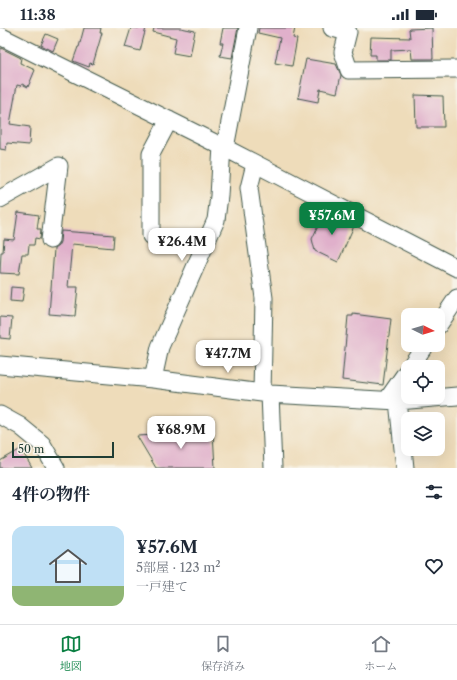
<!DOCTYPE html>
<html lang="ja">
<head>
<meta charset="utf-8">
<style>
  body { margin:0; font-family:"Libre Caslon Text","Noto Serif JP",serif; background:#f2f2f3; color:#1f2937; height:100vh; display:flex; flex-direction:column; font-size:15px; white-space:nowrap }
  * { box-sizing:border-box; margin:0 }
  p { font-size:13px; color:#747a83 }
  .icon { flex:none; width:22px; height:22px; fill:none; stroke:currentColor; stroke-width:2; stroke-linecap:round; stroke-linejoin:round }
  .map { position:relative; height:440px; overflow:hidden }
  .drawer { display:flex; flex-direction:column; background:#fff; flex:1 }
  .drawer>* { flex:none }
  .needle { width:26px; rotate:95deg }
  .buttons { position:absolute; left:401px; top:280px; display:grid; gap:8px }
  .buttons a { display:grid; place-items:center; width:44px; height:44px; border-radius:8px; background:#fff; box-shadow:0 4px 16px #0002; font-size:20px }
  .scale { position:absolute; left:12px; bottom:10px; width:102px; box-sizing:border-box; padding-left:4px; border:2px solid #1f3d34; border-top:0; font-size:11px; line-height:14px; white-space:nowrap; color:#1f3d34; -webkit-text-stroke:3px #f7f3e8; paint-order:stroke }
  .price { position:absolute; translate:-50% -34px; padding:0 9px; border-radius:8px; background:#fff; color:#222; font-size:13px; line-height:26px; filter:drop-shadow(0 1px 2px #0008) }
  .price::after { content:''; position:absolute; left:50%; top:24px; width:12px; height:9px; margin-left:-6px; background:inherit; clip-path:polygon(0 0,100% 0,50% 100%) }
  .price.on { background:#0b8043; color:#fff }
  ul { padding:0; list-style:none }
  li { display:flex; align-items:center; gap:12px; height:100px; padding:0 12px }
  li span { display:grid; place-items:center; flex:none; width:112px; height:80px; border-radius:12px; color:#555 }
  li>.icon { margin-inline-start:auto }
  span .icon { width:48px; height:48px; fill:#fffc; stroke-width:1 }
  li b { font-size:17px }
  h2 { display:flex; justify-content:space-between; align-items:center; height:48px; padding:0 12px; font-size:17px }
  .status { display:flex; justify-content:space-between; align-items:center; height:28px; padding:0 20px; background:#fff; direction:ltr }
  .status svg { height:11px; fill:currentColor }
  .menu { display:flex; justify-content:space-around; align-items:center; height:56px; border-top:1px solid #e0e1e3; background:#fff; font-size:11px; color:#747a83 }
  .menu a { display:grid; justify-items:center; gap:2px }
  .menu .on { color:#0b8043 }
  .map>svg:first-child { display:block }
  .building { fill:#e0b0cb }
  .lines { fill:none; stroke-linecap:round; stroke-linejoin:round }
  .minor-casing { stroke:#3e5548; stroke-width:19 }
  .minor { stroke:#fff; stroke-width:17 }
</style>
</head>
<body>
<div class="status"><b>11:38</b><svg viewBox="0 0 49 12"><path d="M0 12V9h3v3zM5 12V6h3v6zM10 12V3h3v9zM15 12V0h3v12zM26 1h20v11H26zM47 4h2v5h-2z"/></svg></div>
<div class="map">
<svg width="457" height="440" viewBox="0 0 457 440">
  <rect width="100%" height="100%" fill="#f7f3e8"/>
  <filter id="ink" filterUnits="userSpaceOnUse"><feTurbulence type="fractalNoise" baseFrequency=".025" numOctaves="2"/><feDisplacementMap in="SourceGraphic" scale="8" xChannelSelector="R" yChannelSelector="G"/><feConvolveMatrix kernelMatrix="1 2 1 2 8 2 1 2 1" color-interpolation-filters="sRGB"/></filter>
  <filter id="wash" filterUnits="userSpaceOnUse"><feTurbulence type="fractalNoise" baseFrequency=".012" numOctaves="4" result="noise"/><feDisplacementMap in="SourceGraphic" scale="16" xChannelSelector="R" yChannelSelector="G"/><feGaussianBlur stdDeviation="0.9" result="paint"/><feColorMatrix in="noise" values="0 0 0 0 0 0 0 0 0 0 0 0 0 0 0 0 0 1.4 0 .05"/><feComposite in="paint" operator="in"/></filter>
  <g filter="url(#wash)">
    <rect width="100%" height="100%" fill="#eedcba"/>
    <g id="blocks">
      <path class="building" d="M84,0H101L100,5H102L93,36L90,35L89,39L73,33L78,19H79Z
        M131,0H146L140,23L125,19Z
        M154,0H181L195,3L190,28L173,25L176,10L153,4Z
        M223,0H238L232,30L220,28L223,15H220Z
        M259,0H295L293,10L297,11L292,38L275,35L280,10L258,5Z
        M432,0L433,31H412L411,21L391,22V32H376V27H370L371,9L410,10L409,1Z
        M46,6L58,11L53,23L41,17Z
        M1,20L21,30L20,35L35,42L28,59L22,56L21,58L17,57L10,96L30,99L29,117L7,115L6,122L0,121V24Z
        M306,31L336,36L341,47L337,65L320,61L318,74L298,70Z
        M415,67L443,68L444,99H416Z
        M325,183L354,198L338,234L315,223L312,211Z
        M18,184L39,187L37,201H41L40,211L35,210L34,217H29L28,226H22L19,246L0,245L1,224H3L4,211L14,212Z
        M61,203L114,207L113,220L72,216L68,259H78L75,288L49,286L54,221L58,218L60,214Z
        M11,259L24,260L22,274L10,273Z
        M353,286L391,291L383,357L342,352L348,288H353Z
        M0,289L12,290L10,311L0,310Z
        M213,404L215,440H156L137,408Z
        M21,421L32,440H0V433Z"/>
    </g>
  </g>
  <g filter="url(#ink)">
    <use href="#blocks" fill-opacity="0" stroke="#3e5548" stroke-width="1"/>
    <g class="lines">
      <g class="minor-casing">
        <path id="minor" d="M332,0L348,4L343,24L349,42L457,41
          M0,8L225,120L457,240
          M225,120L248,0
          M255,136L249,160L264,270L262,365
          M0,171L59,138L50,212
          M151,208V126L169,92
          M438,298L457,270
          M0,337L153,351L270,366L398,373L457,368
          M410,339L425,317
          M153,351L160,319L216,192L219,168L222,118
          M270,366L273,440
          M387,372L408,342
          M398,373L405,440
          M0,387L20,398L42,416L56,440"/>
      </g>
      <use href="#minor" class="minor"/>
    </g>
  </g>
</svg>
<div class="buttons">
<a><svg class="needle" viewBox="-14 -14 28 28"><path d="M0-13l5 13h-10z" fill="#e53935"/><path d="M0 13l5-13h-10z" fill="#747a83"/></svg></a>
<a><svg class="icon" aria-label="locate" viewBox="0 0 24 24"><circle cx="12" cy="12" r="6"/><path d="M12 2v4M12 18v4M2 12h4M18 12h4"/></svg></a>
<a><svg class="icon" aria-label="layers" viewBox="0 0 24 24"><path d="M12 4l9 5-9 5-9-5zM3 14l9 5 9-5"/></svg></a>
</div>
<div class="scale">50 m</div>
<b class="price on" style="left:332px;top:208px">¥57.6M</b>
<b class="price" style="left:182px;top:234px">¥26.4M</b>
<b class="price" style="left:228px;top:346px">¥47.7M</b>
<b class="price" style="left:181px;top:422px">¥68.9M</b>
</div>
<section class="drawer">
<h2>4件の物件<svg class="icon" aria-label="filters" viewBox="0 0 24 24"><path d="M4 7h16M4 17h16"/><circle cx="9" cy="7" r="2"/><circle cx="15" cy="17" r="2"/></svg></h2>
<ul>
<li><span style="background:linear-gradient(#bfe0f5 75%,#8fb573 0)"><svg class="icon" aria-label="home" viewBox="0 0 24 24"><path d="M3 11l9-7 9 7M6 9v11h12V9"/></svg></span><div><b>¥57.6M</b><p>5部屋 · 123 m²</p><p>一戸建て</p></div><svg class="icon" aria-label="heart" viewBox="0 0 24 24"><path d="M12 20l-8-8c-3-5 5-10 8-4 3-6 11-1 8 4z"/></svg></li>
</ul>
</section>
<nav class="menu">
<a class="on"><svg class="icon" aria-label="map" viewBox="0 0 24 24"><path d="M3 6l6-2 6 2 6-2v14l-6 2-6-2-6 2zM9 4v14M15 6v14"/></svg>地図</a>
<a><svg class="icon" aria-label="saved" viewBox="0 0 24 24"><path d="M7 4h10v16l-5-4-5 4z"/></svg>保存済み</a>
<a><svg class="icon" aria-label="home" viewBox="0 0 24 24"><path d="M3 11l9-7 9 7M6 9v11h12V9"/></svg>ホーム</a>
</nav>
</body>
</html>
